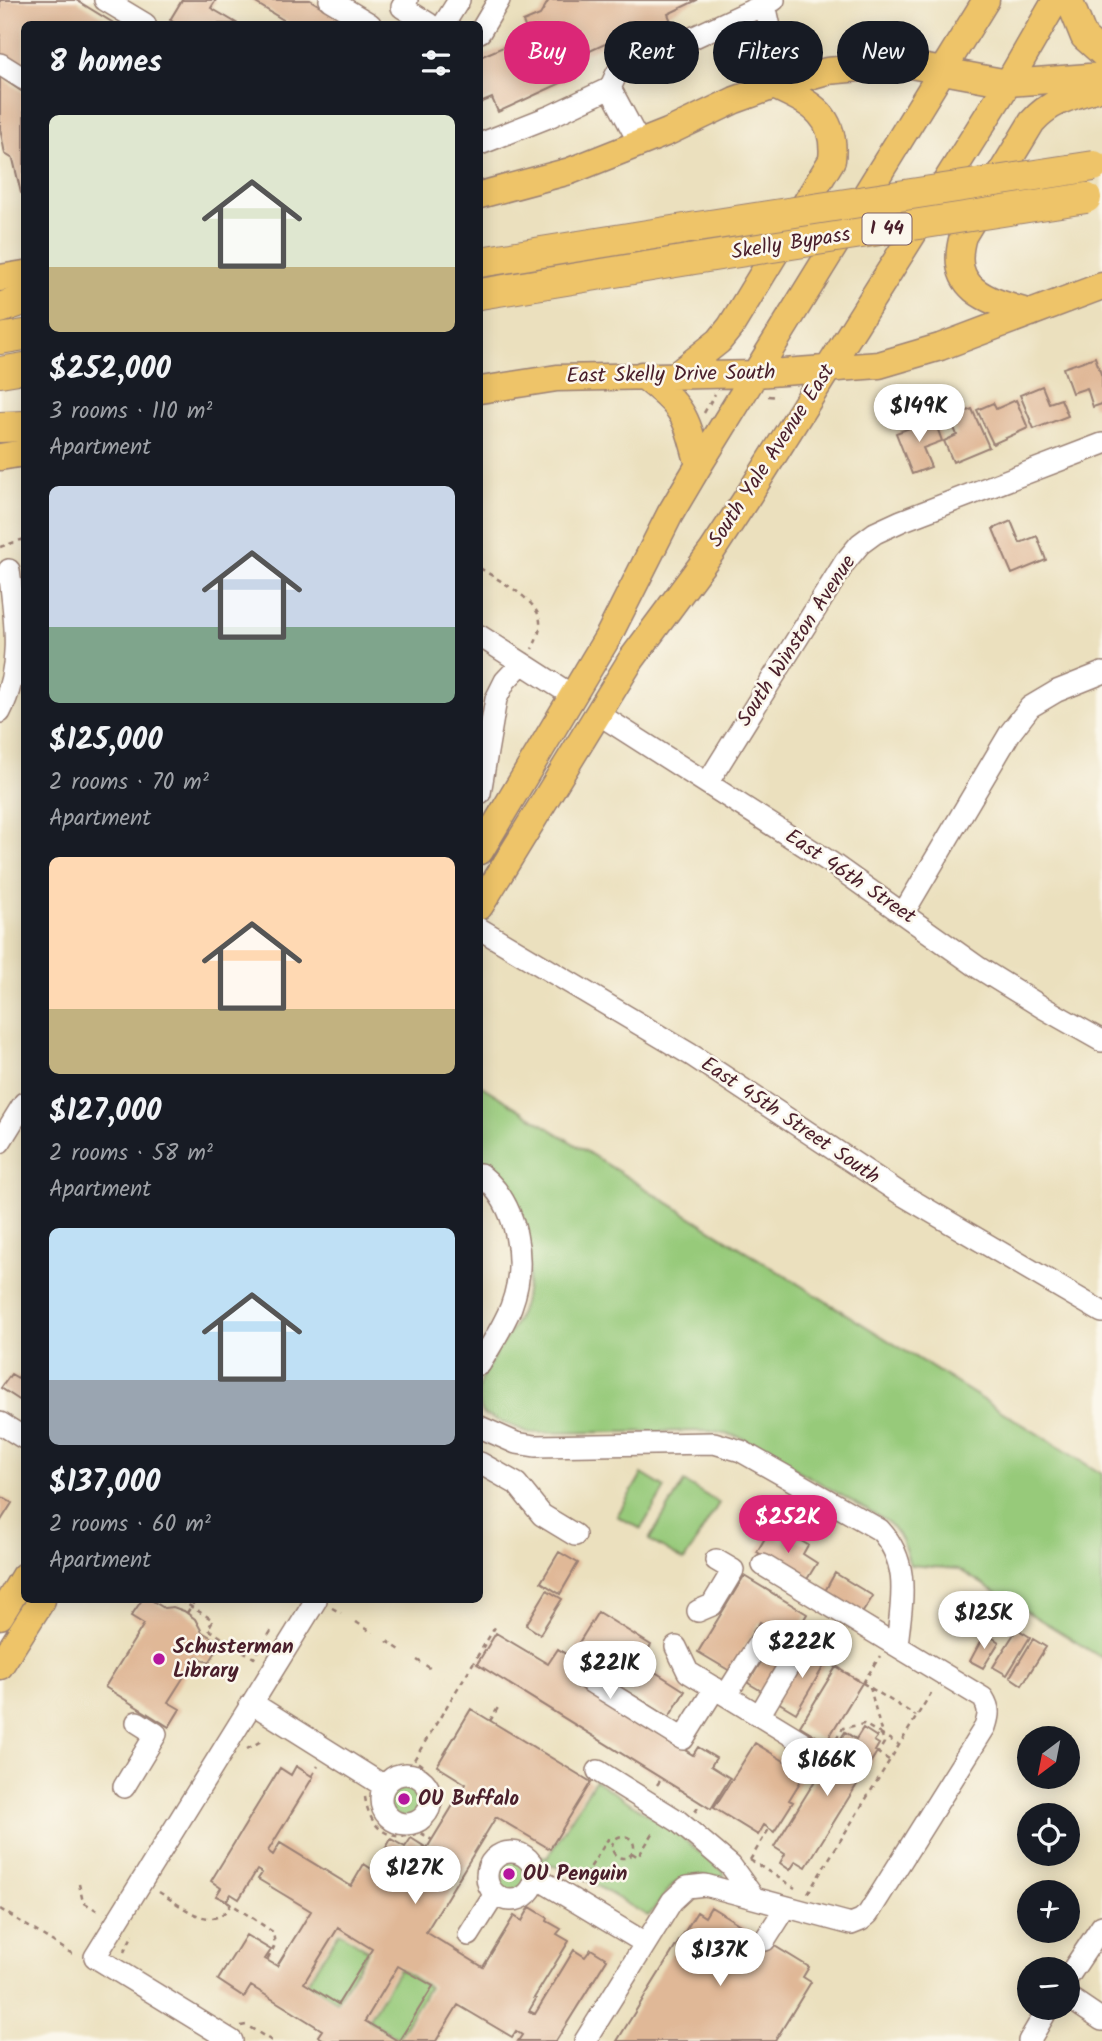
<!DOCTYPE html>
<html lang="en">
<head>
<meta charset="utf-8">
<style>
  body { margin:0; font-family:Kalam,sans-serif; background:#20242c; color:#f1f3f6; height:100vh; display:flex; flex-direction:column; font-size:26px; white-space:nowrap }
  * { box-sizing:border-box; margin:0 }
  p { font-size:23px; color:#9ea1a6 }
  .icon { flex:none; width:38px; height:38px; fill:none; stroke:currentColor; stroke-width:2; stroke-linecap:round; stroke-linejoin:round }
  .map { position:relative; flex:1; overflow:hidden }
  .details { position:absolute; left:21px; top:21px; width:462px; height:1582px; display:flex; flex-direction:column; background:#171b24; border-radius:10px; box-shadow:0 4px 18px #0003 }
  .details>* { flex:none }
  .top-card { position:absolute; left:504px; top:21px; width:492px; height:63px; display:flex; gap:14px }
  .needle { width:46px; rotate:212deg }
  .controls { position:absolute; left:1017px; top:1726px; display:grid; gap:14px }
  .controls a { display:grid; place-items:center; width:63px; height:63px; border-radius:50%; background:#171b24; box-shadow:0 4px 18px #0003; font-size:35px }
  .price { position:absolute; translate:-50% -60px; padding:0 16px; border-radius:24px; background:#fff; color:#222; font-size:23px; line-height:46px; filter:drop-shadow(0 2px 4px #0008) }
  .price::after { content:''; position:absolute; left:50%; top:42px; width:21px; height:16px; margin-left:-10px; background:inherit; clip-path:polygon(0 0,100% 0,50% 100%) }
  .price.current { background:#db2777; color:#fff }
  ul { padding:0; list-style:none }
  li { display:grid; align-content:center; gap:14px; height:371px; padding:0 28px }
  li span { display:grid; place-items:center; height:217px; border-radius:10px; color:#555 }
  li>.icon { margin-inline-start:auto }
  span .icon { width:126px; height:126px; fill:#fffc; stroke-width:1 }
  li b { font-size:30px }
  h2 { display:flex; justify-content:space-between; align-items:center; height:84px; padding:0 28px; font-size:30px }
  .pill { padding:0 24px; border-radius:32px; background:#171b24; box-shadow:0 4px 18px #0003; font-size:24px; line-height:63px }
  .pill.current { background:#db2777; color:#fff }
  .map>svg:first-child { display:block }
  .green { fill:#97ca7a; stroke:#707452; stroke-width:2 }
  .building { fill:#e0b897; fill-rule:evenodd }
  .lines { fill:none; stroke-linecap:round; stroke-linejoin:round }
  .minor-casing { stroke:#9a8074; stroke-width:24 }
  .major-casing { stroke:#9a8074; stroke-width:29 }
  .highway-casing { stroke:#9a8074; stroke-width:32 }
  .path { stroke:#9a8074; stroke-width:2.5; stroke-dasharray:5 5; stroke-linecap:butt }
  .minor { stroke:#fff; stroke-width:21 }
  .major { stroke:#eec469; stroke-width:26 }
  .highway { stroke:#eec469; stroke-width:30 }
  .highway-bridge-casing { stroke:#9a8074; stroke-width:32; stroke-linecap:butt }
  .highway-bridge { stroke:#eec469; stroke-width:30 }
  .poi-dot { fill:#b5179e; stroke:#fbf7ec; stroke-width:2.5 }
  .labels { text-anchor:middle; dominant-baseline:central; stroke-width:5; stroke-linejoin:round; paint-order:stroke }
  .shield { fill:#fbf7ec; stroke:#7f6065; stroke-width:2 }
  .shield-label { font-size:19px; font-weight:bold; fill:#4a1f2b }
  .street-label { font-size:21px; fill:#4a1f2b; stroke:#fbf7ec }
  .poi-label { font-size:21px; font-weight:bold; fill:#4a1f2b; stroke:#fbf7ec; text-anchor:start }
</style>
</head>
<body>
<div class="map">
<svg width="1102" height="2041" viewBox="0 0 1102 2041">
  <rect width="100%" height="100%" fill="#fbf7ec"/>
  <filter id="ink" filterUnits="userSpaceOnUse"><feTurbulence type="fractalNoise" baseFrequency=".0143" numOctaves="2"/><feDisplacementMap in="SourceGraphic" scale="14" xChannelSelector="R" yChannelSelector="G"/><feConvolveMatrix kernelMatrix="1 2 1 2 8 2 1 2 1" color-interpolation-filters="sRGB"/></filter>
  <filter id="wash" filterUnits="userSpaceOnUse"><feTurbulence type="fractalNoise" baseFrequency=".00686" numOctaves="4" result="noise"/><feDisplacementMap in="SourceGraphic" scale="28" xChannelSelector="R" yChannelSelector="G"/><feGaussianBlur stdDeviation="1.57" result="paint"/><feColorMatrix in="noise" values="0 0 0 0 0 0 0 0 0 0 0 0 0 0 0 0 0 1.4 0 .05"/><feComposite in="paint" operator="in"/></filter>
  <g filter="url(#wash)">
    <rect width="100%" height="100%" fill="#ebe0be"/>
    <path class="green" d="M480,1085L1102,1474V1658L958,1569L910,1565L902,1540L888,1522L740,1437L709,1431L530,1433L484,1415C479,1407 477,1392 480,1383C485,1367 504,1343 513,1327C536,1284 536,1221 504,1182C498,1174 487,1168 480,1161Z
      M642,1474L665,1488L641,1529L617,1516Z
      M684,1482L719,1503L684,1561L649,1540Z
      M595,1780L676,1833L724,1872V1877C715,1878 706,1874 697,1875C669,1877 665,1900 648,1916L570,1870L540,1863L537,1859L540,1855L547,1858Z
      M386 1799a18 18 0 1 1 36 0a18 18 0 1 1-36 0Z
      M491 1874a18 18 0 1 1 36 0a18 18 0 1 1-36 0Z
      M339,1932L368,1950L337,2001L307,1982Z
      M399,1969L429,1987L398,2038L368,2020Z"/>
    <g id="blocks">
      <path class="building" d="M0,0H76L115,24H24V69L0,53Z
        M182,0H216L211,8L238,24H177L170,20Z
        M251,0H310L350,24H290Z
        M549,0H697L668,14L677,36L655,47L644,26L568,61L574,77L498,112L492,98L480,103V57L529,36L523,22L540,15Z
        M0,77L24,93V195L21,193L13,159L5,154L0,128Z
        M1095,357L1102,377V404L1093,407L1087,388L1072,393L1063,368Z
        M1042,386L1049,403L1061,399L1068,416L1034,429L1020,395Z
        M1016,400L1028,428L993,444L977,410L993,403L996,409Z
        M972,409L989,447L953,462L944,441L957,435L950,418Z
        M934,419L942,441L923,448L931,467L912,474L896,433Z
        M1011,521L1020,543L1037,536L1046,560L1012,574L993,529Z
        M24,1368V1403L1,1388L11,1374L18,1378Z
        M0,1496L12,1503L0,1522Z
        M768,1533L784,1542L789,1534L808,1545L803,1554L817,1563L806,1581L757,1552Z
        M559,1552L578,1563L560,1594L541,1582Z
        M835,1573L873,1596L861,1615L824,1593Z
        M744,1576L807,1614L791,1641L760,1622L730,1671L698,1652Z
        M547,1590L562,1599L540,1634L526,1625Z
        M142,1600H151L164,1608L173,1607L184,1611L195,1619L202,1632L221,1643L209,1663L197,1656L168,1702L180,1709L169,1727L105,1687L144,1624L131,1616Z
        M598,1612L651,1645L641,1663L685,1691L669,1717L586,1666L576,1682L693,1755L698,1747L716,1758L711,1766L730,1778L711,1809L477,1664L496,1633L548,1664L558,1649L570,1657Z
        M1017,1629L1030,1637L1007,1675L993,1667Z
        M985,1633L999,1642L983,1668L970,1661Z
        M1033,1639L1046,1647L1022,1685L1010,1677Z
        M808,1647L828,1659L796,1713L776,1701Z
        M767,1652L782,1661L763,1692L748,1683Z
        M836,1667L862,1683L826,1742L800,1726Z
        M471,1709L591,1782L550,1849L496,1817L426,1932L483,1967L514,1916L522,1921L530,1907L548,1918L547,1921L561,1929L557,1934L569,1941L534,1998L536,1999L529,2011L535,2014L574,1950L585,1957L591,1949L607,1959L556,2041H518L522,2035L516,2031L512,2037L458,2005L436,2041H399L433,1986L398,1966L365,2021L398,2041H326L318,2036L322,2030L251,1986L244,1997L218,1980L246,1935L271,1950L265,1959L277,1966L311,1911L258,1879L262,1873L257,1870L239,1899L231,1894L226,1901L216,1896L221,1888L211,1881L280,1768L291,1775L296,1766L313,1777L268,1851L273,1855L280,1843L351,1886L364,1864L373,1870L391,1839L405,1847L411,1838L427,1848L466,1784L437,1766ZM338,1928L372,1949L338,2004L304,1983Z
        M863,1728L877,1737L874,1741L879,1744L875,1751L877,1752L806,1867L796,1861L790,1870L780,1863L785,1854L774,1847L845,1732L856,1739Z
        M755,1743L805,1774L789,1800L793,1802L774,1832L764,1825L758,1835L714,1808Z
        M711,1907L809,1967L803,1977L811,1982L775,2041H617L697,1912L705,1917Z"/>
    </g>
  </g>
  <g filter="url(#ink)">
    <use href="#blocks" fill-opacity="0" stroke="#9a8074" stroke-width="2"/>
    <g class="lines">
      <g class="minor-casing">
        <path id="minor" d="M105,0L145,24
          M330,0L370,24
          M407,0L402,7L429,24
          M765,4L782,83
          M444,24L459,0
          M480,32L499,0
          M0,64L24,79
          M610,88L640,144
          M480,144L551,116L610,88L617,73L774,0
          M480,636L573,696
          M0,712C23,667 15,618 9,570
          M597,713L830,862L979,968L1042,1007L1102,1041
          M708,782L845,562L860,544L875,533L901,521L1102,444
          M480,793L496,699L505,681L522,663
          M904,912L1010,733L1030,707L1057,691L1102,673
          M480,929L693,1056L901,1194L1102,1312
          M0,1142L24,1103
          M480,1174C518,1204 528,1262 511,1307C503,1327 491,1345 480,1364
          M0,1423L24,1438
          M480,1427L516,1443L535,1446L714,1443L741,1451L880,1530C912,1565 901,1603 897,1646L983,1698C990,1709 989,1715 985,1727L868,1914L861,1920L851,1924L705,1885L687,1887L672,1901L585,2041
          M480,1463L517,1484L542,1515L575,1535
          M763,1565L897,1646
          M698,1611L712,1605L733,1570L716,1560
          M676,1647L688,1672L812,1748
          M588,1680L683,1739L715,1688
          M726,1695L764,1635L795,1655L759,1716
          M252,1703L384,1786
          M598,1771L678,1821L731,1866L754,1898
          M381 1799a25 25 0 1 1 50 0a25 25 0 1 1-50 0Z
          M124,1787L156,1734L137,1722
          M487 1876a24 24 0 1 1 48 0a24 24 0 1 1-48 0Z
          M535,1877L645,1943
          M469,1935L495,1894
          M765,1940L786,1907
          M1068,1977L1102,1926
          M1068,1997L1102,2020
          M232,2041L95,1957L316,1600
          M1029,2041L1049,2007"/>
      </g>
      <g class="major-casing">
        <path id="major" d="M1069,0L1084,37L1102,53
          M480,195L570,171L668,132L735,100L774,86L827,71L905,64L1008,83L1102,76
          M0,278L24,274
          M1031,313C989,301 947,291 963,236L1032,122C1051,100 1076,95 1102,87
          M642,375C685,409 685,413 699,465
          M675,376L719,341L731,326L832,160C837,114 810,103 774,86
          M480,390L557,378L756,374L879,365L940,347L1102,286
          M0,457L24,453
          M480,851L609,635L670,514L699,465L986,0
          M480,906L631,660L712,551L748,496L1008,83L1056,0
          M0,1616L24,1576
          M0,1666L42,1600"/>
      </g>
      <g class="highway-casing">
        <path id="highway" d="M480,262L697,227
          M480,294L688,260
          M0,308L24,300
          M0,339L24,335
          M0,372L24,368
          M0,427L24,426"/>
      </g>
      <path class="path" d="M768,396L778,397
        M704,413L715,394
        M0,547L24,539
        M480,568C497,580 539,599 540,622C541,631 536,641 532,649
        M180,1600L213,1620L208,1629L254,1658L273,1628
        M332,1608L341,1613
        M187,1613L195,1600
        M356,1622L373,1633
        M845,1636L829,1662L916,1716
        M387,1641L403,1652
        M417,1660L433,1670
        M863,1683L880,1656
        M870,1687L882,1735
        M490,1721L499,1706
        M831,1748L843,1728L864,1724L882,1735
        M247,1749L263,1740
        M889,1760L878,1753L884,1743L882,1735L898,1744
        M312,1776L318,1766
        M657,1785L662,1778
        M365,1797C377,1882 494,1811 414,1760L497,1624
        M695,1812L701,1803
        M421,1833L432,1840
        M612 1847a11 11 0 1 1 22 0a11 11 0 1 1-22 0Z
        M632,1853L638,1857L655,1830
        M750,1860L795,1888
        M750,1860L769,1829
        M79,1884L83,1902L98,1911
        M580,1884L608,1839L613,1841
        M159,1892C181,1905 213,1936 231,1904
        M808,1893L933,1690
        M227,1901L273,1932L275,1945L267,1961
        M0,1909L76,1956
        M124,1952L133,1934
        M241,2026L246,2025L272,2041"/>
      <use href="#minor" class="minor"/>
      <use href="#major" class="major"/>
      <use href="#highway" class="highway"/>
      <g class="highway-bridge-casing">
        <path id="highway-bridge" d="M697,227L1094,166
          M688,260L1086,198"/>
      </g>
      <use href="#highway-bridge" class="highway-bridge"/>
    </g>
  </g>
  <g class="poi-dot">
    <circle cx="159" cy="1659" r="7"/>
    <circle cx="404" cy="1799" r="7"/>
    <circle cx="509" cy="1874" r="7"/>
  </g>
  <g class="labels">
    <rect class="shield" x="862.5" y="213.5" width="49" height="31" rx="5"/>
    <g class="shield-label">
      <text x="887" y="229">I 44</text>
    </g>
    <g class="street-label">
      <text transform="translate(791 244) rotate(-9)">Skelly Bypass</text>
      <text transform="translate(671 375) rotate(-1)">East Skelly Drive South</text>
      <text transform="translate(772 456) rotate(-57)">South Yale Avenue East</text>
      <text transform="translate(797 641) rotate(-57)">South Winston Avenue</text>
      <text transform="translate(850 877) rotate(34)">East 46th Street</text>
      <text transform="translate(790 1121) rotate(34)">East 45th Street South</text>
    </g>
    <g class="poi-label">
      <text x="173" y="1647">Schusterman<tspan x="173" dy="24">Library</tspan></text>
      <text x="418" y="1799">OU Buffalo</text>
      <text x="523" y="1874">OU Penguin</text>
    </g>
  </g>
</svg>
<div class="controls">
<a><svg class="needle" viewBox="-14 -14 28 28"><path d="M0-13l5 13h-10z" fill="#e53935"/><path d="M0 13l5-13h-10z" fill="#9ea1a6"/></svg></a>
<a><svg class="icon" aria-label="locate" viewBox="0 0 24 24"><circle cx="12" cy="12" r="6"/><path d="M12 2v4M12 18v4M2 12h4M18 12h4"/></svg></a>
<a>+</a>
<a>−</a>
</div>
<b class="price" style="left:919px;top:444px">$149K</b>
<b class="price current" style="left:788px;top:1555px">$252K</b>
<b class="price" style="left:984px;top:1651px">$125K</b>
<b class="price" style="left:802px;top:1680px">$222K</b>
<b class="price" style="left:610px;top:1701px">$221K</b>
<b class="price" style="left:827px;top:1798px">$166K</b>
<b class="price" style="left:415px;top:1906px">$127K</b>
<b class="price" style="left:720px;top:1988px">$137K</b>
<div class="top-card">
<a class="pill current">Buy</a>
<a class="pill">Rent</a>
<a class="pill">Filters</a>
<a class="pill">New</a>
</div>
<section class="details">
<h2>8 homes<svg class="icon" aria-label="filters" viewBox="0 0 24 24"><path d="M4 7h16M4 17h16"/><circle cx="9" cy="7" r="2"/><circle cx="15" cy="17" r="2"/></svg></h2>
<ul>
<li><span style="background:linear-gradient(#dfe7d0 70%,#c2b280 0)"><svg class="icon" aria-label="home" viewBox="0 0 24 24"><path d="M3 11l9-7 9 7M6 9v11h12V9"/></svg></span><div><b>$252,000</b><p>3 rooms · 110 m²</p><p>Apartment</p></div></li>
<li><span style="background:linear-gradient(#c9d6e8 65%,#7fa58c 0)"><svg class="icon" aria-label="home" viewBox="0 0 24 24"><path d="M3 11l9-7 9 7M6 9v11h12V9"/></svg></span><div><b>$125,000</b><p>2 rooms · 70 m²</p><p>Apartment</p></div></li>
<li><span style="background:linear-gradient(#ffd9b3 70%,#c2b280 0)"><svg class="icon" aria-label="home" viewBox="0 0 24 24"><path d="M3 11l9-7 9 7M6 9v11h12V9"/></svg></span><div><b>$127,000</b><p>2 rooms · 58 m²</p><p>Apartment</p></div></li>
<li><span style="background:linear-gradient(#bfe0f5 70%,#9aa5b1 0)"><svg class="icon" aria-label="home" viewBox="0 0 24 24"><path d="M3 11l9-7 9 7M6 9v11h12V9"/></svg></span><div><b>$137,000</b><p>2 rooms · 60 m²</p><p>Apartment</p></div></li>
</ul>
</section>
</div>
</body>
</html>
